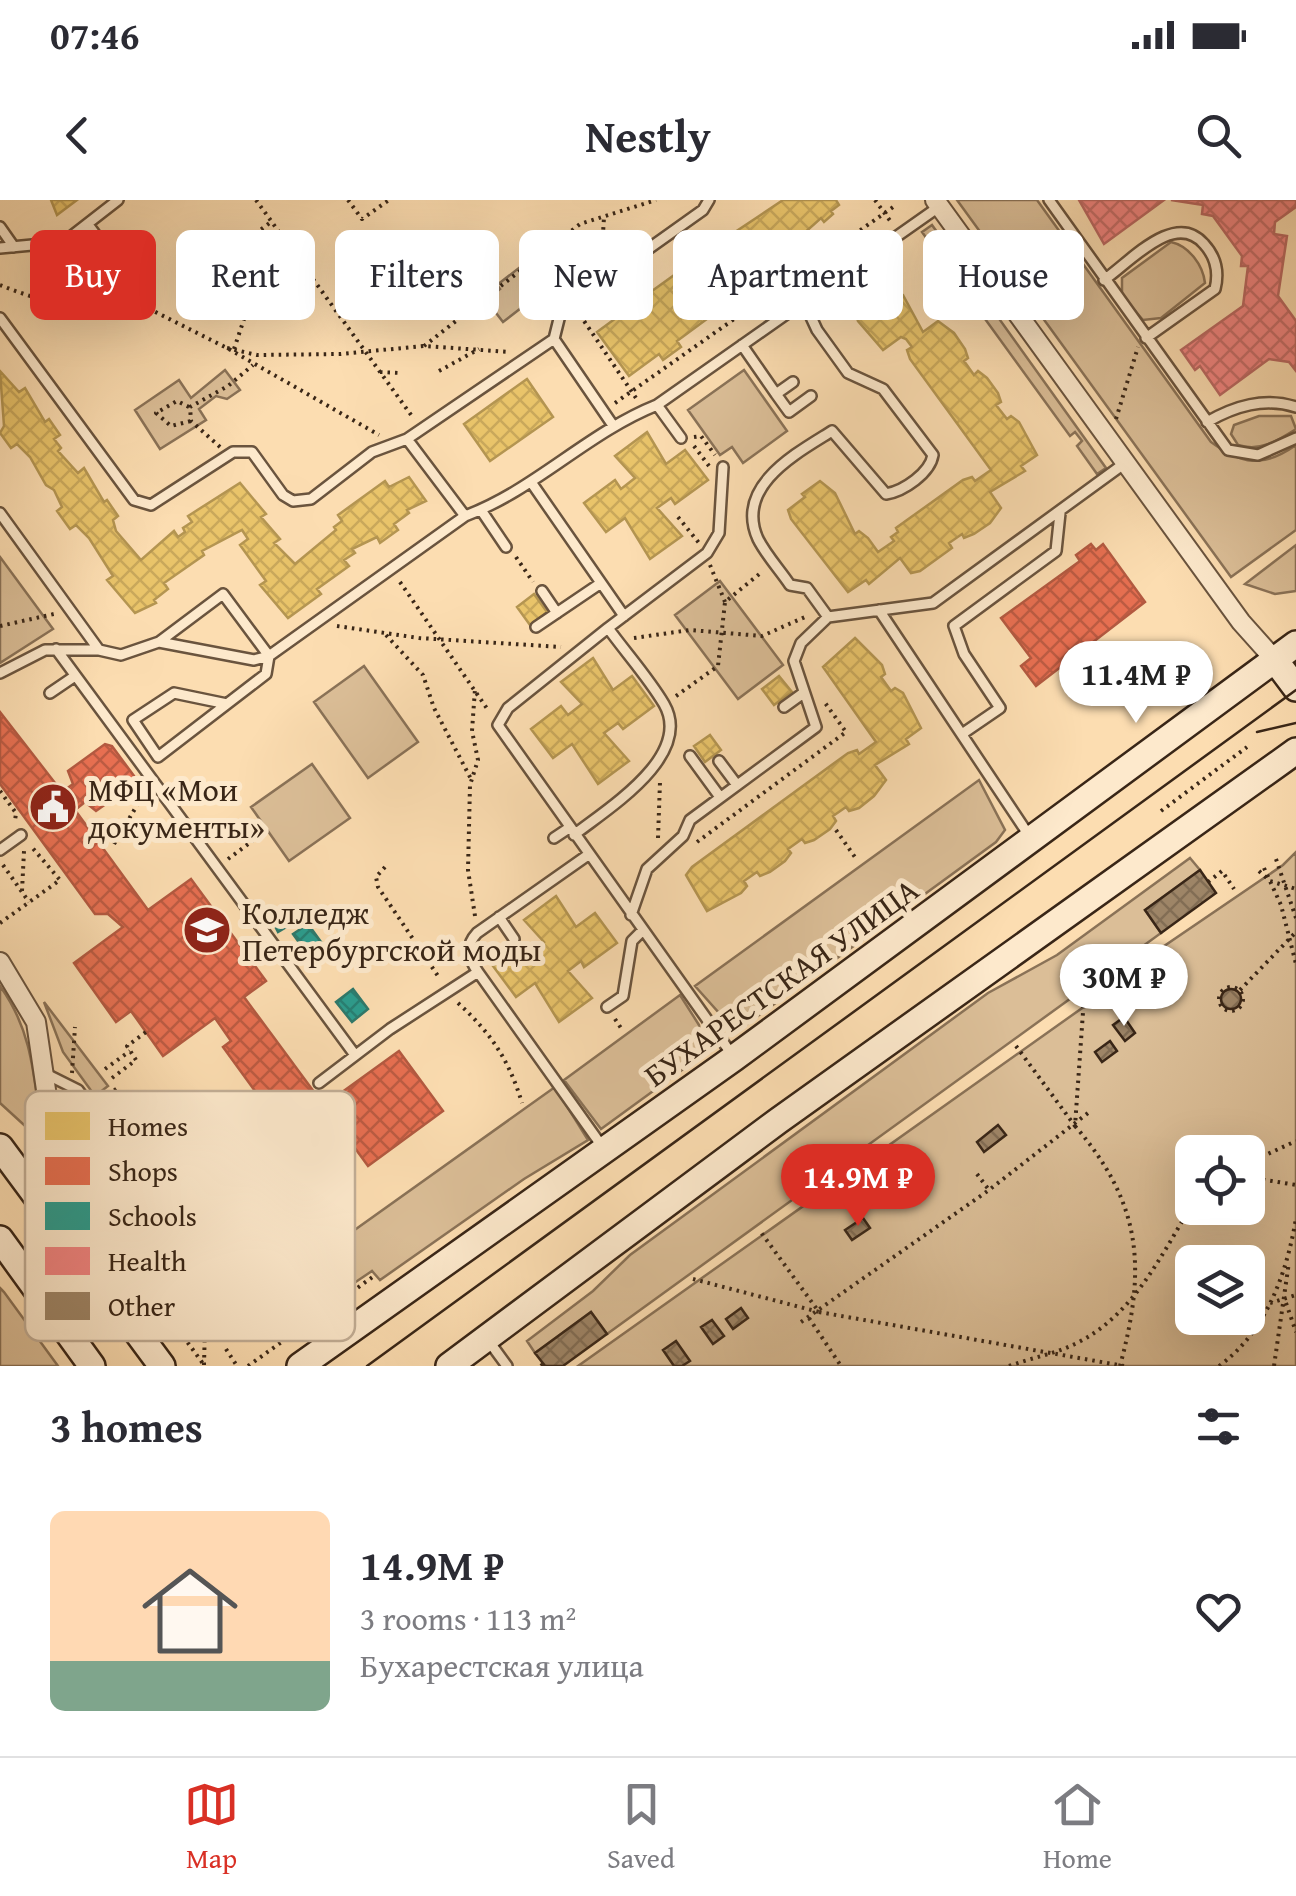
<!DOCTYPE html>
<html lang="en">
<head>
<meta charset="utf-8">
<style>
  body { margin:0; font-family:"Gentium Book Plus",serif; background:#f7f7f7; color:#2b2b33; height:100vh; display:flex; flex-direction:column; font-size:38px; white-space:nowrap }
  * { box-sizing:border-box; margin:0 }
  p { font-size:32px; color:#7c7c81 }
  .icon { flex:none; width:55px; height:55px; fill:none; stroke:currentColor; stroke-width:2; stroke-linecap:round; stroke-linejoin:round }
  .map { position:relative; height:1166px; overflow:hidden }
  .panel { display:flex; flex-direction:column; background:#fff; flex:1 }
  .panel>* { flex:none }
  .banner { position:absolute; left:30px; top:30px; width:1238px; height:90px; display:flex; gap:20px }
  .buttons { position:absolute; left:1175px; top:935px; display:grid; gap:20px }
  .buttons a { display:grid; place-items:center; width:90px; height:90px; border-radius:15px; background:#fff; box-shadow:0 10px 40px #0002; font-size:50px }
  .price { position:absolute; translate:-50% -85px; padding:0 22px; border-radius:35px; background:#fff; color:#222; font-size:32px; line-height:65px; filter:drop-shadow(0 2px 5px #0008) }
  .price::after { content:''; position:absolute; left:50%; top:60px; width:30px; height:22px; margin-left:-15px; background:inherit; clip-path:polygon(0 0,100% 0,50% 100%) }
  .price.active { background:#d93025; color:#fff }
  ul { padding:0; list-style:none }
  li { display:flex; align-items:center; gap:30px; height:250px; padding:0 50px }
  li+li { border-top:2px solid #e1e1e2 }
  li span { display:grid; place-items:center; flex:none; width:280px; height:200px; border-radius:15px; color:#555 }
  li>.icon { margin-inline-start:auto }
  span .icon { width:120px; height:120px; fill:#fffc; stroke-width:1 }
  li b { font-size:42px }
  h2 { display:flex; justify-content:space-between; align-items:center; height:120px; padding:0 50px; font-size:42px }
  .chip { padding:0 35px; border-radius:15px; background:#fff; box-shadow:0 10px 40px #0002; font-size:35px; line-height:90px }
  .chip.active { background:#d93025; color:#fff }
  .status { display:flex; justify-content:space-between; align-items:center; height:70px; padding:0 50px; background:#fff; direction:ltr }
  .status svg { height:28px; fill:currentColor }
  header { display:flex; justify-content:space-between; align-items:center; height:130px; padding:0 50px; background:#fff; font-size:45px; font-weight:800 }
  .tab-bar { display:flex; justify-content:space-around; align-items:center; height:140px; border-top:2px solid #e1e1e2; background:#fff; font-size:28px; color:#7c7c81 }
  .tab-bar a { display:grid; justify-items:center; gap:5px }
  .tab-bar .active { color:#d93025 }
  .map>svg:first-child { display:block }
  .green { fill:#dbbe97; stroke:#8a7257; stroke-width:2.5; fill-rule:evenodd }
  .homes { fill:url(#homes-cross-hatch); stroke:#b49551; stroke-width:2.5 }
  .shops { fill:url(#shops-cross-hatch); stroke:#b35940; stroke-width:2.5 }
  .schools { fill:url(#schools-cross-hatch); stroke:#2e796b; stroke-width:2.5 }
  .health { fill:url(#health-cross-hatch); stroke:#ba6862; stroke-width:2.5 }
  .building { fill:url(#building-cross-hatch); stroke:#392617; stroke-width:2.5 }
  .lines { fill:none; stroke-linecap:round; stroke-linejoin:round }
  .lane-casing { stroke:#6a543e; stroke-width:14 }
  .street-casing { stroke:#6a543e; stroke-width:22 }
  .secondary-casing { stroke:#392617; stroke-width:30 }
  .path { stroke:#392617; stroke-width:4; stroke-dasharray:2.5 5; stroke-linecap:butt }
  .lane { stroke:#fde9cc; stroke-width:9 }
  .street { stroke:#fde9cc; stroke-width:18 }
  .secondary { stroke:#fde9cc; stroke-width:25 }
  .tram { stroke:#392617; stroke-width:2.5 }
  .labels { text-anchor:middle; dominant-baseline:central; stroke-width:10; stroke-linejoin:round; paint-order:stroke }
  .poi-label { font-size:32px; fill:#392617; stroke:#fde9cc; text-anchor:start }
  .street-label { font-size:32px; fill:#392617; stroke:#fde9cc }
  .key { fill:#fde9cc; stroke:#c2ae96; stroke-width:2.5 }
  .key-label { font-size:28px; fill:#392617 }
</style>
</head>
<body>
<div class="status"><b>07:46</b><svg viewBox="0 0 49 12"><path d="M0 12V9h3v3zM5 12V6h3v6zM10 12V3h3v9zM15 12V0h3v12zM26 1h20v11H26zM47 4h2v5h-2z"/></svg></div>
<header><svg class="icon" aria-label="back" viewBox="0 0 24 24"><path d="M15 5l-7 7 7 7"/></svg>Nestly<svg class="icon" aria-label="search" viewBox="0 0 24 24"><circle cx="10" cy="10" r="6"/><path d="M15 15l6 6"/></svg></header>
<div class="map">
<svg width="1296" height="1166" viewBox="0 0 1296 1166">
  <defs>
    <pattern id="homes-cross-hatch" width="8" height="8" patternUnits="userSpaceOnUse" patternTransform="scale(2.5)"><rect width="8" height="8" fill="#e9c46a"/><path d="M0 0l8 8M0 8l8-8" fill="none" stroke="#c9a85b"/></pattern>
    <pattern id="shops-cross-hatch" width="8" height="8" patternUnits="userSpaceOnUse" patternTransform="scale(2.5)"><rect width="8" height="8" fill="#e76f51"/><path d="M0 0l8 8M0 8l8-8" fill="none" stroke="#bc5b42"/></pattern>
    <pattern id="schools-cross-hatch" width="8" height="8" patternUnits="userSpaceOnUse" patternTransform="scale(2.5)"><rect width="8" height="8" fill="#2a9d8f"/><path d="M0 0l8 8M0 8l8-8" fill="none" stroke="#258074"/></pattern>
    <pattern id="health-cross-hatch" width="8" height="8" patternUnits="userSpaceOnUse" patternTransform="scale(2.5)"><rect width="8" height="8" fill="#f28482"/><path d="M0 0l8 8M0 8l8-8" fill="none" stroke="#c56c69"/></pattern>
    <pattern id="building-cross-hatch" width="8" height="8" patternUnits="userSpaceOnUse" patternTransform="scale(2.5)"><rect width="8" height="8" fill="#9e8567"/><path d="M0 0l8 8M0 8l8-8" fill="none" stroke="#826d54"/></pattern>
  </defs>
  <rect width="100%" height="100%" fill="#fcddb1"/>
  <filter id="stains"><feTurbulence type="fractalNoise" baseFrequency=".002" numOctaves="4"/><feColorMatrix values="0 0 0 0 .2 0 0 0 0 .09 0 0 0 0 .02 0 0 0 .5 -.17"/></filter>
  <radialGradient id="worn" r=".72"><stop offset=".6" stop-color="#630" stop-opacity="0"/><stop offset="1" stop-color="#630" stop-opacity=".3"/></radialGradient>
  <path class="green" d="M957,0H1037L1211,242C1241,264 1262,269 1296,245V330L1231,377Z
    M932,25L1106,268L1097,274L1077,246L1082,241L1075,232L1070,236L922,32Z
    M1171,42C1189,46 1203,65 1205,83L1161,118L1143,120L1122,96V78Z
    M550,44L570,70L503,122L486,100L500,89L497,85Z
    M225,170L240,190L227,199L216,196L199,209L206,220L160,249L135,210L179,180L191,198Z
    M744,170L787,231L743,263L732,247L720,255L688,210Z
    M1259,216H1291L1296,229C1277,241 1260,252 1238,245L1231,234L1234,225Z
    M1296,345V391L1275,394L1245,384Z
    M0,357L53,429L0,463Z
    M720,381L783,465L738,499L675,415Z
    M364,466L418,542L368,578L314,502Z
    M312,564L350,618L289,661L251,607Z
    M979,580L1005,630L996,642L736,832L695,786Z
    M1296,652V1166H578L1085,806V800L1283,665ZM1192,952H1248V1008H1192ZM1192,1062H1248V1118H1192Z
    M1190,658L1200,670L1145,710L1161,733L607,1134L591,1112L535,1153L527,1141L593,1091L630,1055L988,793L1057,755Z
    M0,786C32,830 34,876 41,929L35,935L0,903Z
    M680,795L699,825L704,854L601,929L564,880Z
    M44,802L108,886L95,896L63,852Z
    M555,887L588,940L524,979L380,1080L372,1071L323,1104L303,1098L302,1077L349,1034Z
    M0,1088L4,1092L58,1166H0Z"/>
  <path class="homes" d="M51,0H77L57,15Z
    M836,0L839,5L831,11L833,14L824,22L821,18L792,44L787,39L768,48L781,65L751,87L755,93L738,105L734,99L677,141L681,147L663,160L659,154L629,176L597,132L627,110L623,104L641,91L645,96L702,55L698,50L716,37L720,42L783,0Z
    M91,38L104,56L86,69L73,51Z
    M887,83L903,95L923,132L938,121L954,133L965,149L968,158L964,161L974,175L978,171L987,178L998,193L1001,202L996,205L1007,219L1011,216L1019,222L1037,255L1021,266L1025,271L990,292L1001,308L990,323L974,334L964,338L962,334L949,343L952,348L920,371L911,373L900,358L869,384L866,380L848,392L791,319L788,310L805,297L802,294L820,281L835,293L855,334L859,331L868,338L878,352L894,341L891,337L898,332L896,328L907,320L963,280L972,277L975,281L991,270L910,159L907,150L912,147L906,139L901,137L883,150L858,121L855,112Z
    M0,171L19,192L25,188L45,222L49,219L60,235L54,239L61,248L58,251L78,273L84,268L104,302L107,300L118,316L113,320L116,331L141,360L174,331L178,337L185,332L183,328L192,322L188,316L240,283L266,314L261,317L280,339L274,343L295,364L336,330L334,327L342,321L338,315L385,281L389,287L409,277L426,301L407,310L409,313L394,324L398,330L380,343L377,337L352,349L355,353L344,360L349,366L317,389L321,394L288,418L260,385L266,381L240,345L248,339L242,330L202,351L204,355L164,383L168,389L154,400L156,403L135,413L107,380L113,376L89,338L76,325L70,329L57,311L62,307L54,290L46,285L30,257L17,244L11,248L0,233L4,226Z
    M527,179L553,217L490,261L464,224Z
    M647,232L666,264L685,250L708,280L675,304L671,298L657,308L682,336L650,359L625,318L606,332L584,303L615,280L621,289L635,278L615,256Z
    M534,394L547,412L530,425L517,407Z
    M855,438L882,465L885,474L881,477L891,491L895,488L903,493L921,528L906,539L909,544L875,565L886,580L874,596L859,608L849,611L846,607L833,616L836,621L830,629L814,640L805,643L802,639L788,649L791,653L785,661L770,672L760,676L757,672L744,681L747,686L741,693L707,711L686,675L692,667L848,553L857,550L859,554L876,542L823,467Z
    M593,458L613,490L632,476L654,506L623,529L618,523L604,533L629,561L598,584L572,544L553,558L531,529L561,506L568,515L582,504L561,482Z
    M779,476L792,492L774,505L762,489Z
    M710,535L721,550L705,562L694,546Z
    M556,696L576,727L595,713L617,743L584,767L581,761L568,771L592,798L559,822L535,783L516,797L493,766L524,743L530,751L544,742L524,720Z"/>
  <path class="shops" d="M1091,344L1096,350L1103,344L1145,402L1036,486L1021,466L1031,458L1001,418L1080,361L1076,355Z
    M0,512L62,592L73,584L68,571L105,544L112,546L134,576V584L96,611L85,602L75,610L148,710L191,679L266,781L244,797L334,919L348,909L338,895L399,851L443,911L368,966L352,944L324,963L305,945L298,950L223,847L231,841L215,818L163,856L131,811L116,822L74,763L123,727L108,714H95L0,584Z"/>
  <path class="schools" d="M280,711L288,726L278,732L270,716Z
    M308,724L321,742L306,752L293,734Z
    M353,789L368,809L352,822L336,802Z"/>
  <path class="health" d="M1079,0H1164L1104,44Z
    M1171,0H1296V7L1275,22L1274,34L1287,36L1278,96L1296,121V171L1289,162L1269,159L1220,195L1200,166L1195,170L1181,150L1243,106L1248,66H1241L1242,56L1213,16L1202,14L1203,5Z"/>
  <path class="building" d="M1200,670L1216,693L1161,733L1145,710Z
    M1221 799a10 10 0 1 1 20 0a10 10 0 1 1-20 0Z
    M1124,817L1135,833L1125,841L1113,825Z
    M1110,841L1117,851L1102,862L1095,852Z
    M998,925L1006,935L984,952L977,942Z
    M863,1018L870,1028L852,1040L845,1030Z
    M741,1108L748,1118L733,1129L726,1119Z
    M591,1112L607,1134L563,1166H545L535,1153Z
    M712,1120L724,1136L713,1144L701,1127Z
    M676,1141L690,1161L682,1166H674L663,1150Z"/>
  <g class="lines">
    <g class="lane-casing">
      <path id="lane" d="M1049,0L1228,250L1258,255L1296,238
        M89,26L107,50
        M0,27L14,47
        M0,48L64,42L118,0
        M1104,80C1130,62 1175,10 1204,44C1216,57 1219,73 1215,89L1146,138
        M804,102L817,130L848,173L883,189L933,255C930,273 904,291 886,294L832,231C797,253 734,286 758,339C766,355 780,370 790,385L807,388L828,417
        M0,118L134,300L151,305L233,252H252L283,295L293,301L311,299L372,252L407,239L554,139
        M742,145L776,194L793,182
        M776,194L789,212L811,196
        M657,205L681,238
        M1207,222C1235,206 1264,197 1296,207
        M612,224L554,139L560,115L585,94L703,10L709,0
        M407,239L465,316C535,290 587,233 657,205L940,6
        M531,282L624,416
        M481,310L506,347
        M0,313L99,450
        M542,391L557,413
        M879,410L1030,637
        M536,427L601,383
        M608,428L508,508L498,525L733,856
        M159,442L254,460L269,456L465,316
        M56,449L355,855
        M0,473L45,450H99L121,455L159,442L223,394L269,456L266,474L158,557L133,520L174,493L227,504
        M50,493L75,476
        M784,507L802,494
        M962,534L1000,508L964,454L954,426L1056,351L1060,313
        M690,556L720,597
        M719,561L737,585
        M574,635C607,609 694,556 664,504C648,477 626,453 608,428L707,353L719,333L723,267
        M554,638L569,628
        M0,650L21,635
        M588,655L477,733C465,746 468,758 478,772L604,949
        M631,715L647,669L683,636L690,620L816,527L794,461L801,443L828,417L933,403L1125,263
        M499,717L514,739
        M607,807L623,796L632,741L643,730
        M46,874L78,890L212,1073
        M319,883L390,829L478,772
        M488,1140L507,1166"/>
    </g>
    <g class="street-casing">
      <path id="street" d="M935,0L1241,422L1275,460
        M0,762L36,822L67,1032"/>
    </g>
    <g class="secondary-casing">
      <path id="secondary" d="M1275,460L1296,488
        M0,947L162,1166
        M0,1039L92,1166
        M300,1166L734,858L1296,444
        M449,1166L778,921L1296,551"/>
    </g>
    <path class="path" d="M256,0L414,219
      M348,0L362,19L389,0
      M875,0L891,22
      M48,58L227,148L379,235
      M536,58L567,70L577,84
      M601,67L604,17
      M0,85C39,101 89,115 130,101
      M580,115L636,198
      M424,146L580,24L656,0
      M227,148L257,155L340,154L424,146L510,152
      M234,149L259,74L268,68L247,40L271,22
      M439,171L479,149
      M380,172L400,173
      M615,203L896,5
      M189,207L177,201L156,213L171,226L191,221
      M1116,219L1138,147
      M694,237L701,236L715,255
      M694,246L709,266
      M220,247L191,221L190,207L228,186L253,165
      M678,317L699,343
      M516,357L533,382
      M710,365L725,402
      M400,382L488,510
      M0,426L54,414
      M337,426L419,438L561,447
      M386,435L423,475L434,508L471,579
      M634,438L690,430L762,436L805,417
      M676,496L718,466L725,402L763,371
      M0,591L16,613L15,621
      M1161,611L1247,547
      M836,630L857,660
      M658,638L660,582
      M697,642L846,532L823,500
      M114,644L145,592
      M228,659L267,630
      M1276,659L1296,718
      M3,665L29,702
      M385,667L376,677L378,687L440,779
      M1264,668L1281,705L1296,764
      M1259,671L1270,681L1296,689
      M1208,682L1222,671L1234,689
      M22,691L24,651
      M475,716L468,670L470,585L478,560L472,531L475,489
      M0,723L60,680L30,645
      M1219 799a12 12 0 1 1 24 0a12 12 0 1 1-24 0Z
      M1240,790L1296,732
      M458,803C491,833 509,860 522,903
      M615,819L623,831
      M1016,846L1075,926L1084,798
      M105,869L130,851
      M72,873L75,827
      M112,878L136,860L127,846L146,832
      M102,899L119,887
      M77,915L74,917L88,1005L204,1165
      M1075,926C1143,1005 1146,1069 1120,1166
      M1248,963L1296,941
      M977,974L989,990
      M1248,977L1296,985
      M216,1053L229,1039L322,1049
      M290,1075L293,1102L321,1114
      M693,1079L819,1112L760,1031
      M1270,1103L1296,1095
      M1286,1103L1296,1132
      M819,1112L1124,1166
      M809,1118L841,1166
      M801,1122L989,990L1088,913
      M226,1149L237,1166
      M204,1165L206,1085
      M248,1166L374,1076
      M541,1166L543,1164
      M1009,1166C1031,1158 1054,1154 1075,1144C1133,1116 1160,1057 1192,1005
      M1219,1166C1266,1132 1287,1073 1296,1018
      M1274,1166L1289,1062"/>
    <use href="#lane" class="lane"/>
    <use href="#street" class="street"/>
    <use href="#secondary" class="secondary"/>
    <path class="tram" d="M1257,532L1296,523
      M367,1166L1296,490"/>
  </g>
  <defs>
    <g id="civic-disc" transform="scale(2.5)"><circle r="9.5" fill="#8f2418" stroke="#fde9cc"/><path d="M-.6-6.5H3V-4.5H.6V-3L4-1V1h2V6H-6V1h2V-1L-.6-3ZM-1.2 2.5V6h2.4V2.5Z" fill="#fff"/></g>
    <g id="university-disc" transform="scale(2.5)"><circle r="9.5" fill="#8f2418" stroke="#fde9cc"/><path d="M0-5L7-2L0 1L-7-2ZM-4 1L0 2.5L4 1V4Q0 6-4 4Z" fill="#fff"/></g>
  </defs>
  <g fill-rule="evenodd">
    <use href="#civic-disc" x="53" y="607"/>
    <use href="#university-disc" x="207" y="730"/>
  </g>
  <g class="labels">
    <g class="poi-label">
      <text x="88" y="589">МФЦ «Мои<tspan x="88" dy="37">документы»</tspan></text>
      <text x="242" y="712">Колледж<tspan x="242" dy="37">Петербургской моды</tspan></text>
    </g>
    <g class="street-label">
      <text transform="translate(781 782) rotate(-36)">БУХАРЕСТСКАЯ УЛИЦА</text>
    </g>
  </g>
  <rect x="25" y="891" width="330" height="250" rx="15" class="key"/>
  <rect x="45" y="912" width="45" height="28" fill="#e9c46a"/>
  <rect x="45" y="957" width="45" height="28" fill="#e76f51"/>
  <rect x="45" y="1002" width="45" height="28" fill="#2a9d8f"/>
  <rect x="45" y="1047" width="45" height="28" fill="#f28482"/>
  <rect x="45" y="1092" width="45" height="28" fill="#9e8567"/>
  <g class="key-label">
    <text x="108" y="936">Homes</text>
    <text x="108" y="981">Shops</text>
    <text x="108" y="1026">Schools</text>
    <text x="108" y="1071">Health</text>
    <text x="108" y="1116">Other</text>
  </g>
  <rect width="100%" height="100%" filter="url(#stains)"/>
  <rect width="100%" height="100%" fill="url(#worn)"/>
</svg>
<div class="buttons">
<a><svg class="icon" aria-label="locate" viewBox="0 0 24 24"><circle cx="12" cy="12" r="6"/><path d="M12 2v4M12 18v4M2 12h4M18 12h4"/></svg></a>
<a><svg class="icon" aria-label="layers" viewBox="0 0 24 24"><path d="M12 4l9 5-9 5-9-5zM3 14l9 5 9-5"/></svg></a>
</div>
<b class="price" style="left:1136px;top:526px">11.4M ₽</b>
<b class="price" style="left:1124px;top:829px">30M ₽</b>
<b class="price active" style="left:858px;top:1029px">14.9M ₽</b>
<div class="banner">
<a class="chip active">Buy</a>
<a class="chip">Rent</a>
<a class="chip">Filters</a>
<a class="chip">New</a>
<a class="chip">Apartment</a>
<a class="chip">House</a>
</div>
</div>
<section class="panel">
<h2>3 homes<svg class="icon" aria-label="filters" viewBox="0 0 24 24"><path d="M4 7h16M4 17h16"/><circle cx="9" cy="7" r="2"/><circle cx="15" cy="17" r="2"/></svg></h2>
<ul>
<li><span style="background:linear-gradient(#ffd9b3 75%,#7fa58c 0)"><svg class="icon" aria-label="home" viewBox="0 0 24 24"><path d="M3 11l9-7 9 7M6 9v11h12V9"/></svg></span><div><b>14.9M ₽</b><p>3 rooms · 113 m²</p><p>Бухарестская улица</p></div><svg class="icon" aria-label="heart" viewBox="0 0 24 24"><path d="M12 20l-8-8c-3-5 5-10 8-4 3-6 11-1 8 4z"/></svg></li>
</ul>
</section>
<nav class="tab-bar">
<a class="active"><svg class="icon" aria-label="map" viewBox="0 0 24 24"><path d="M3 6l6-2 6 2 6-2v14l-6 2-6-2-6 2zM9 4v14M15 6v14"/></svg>Map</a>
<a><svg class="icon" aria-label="saved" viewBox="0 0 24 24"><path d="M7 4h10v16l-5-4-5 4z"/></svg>Saved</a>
<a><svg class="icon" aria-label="home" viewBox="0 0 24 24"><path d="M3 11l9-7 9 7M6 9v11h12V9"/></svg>Home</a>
</nav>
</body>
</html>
